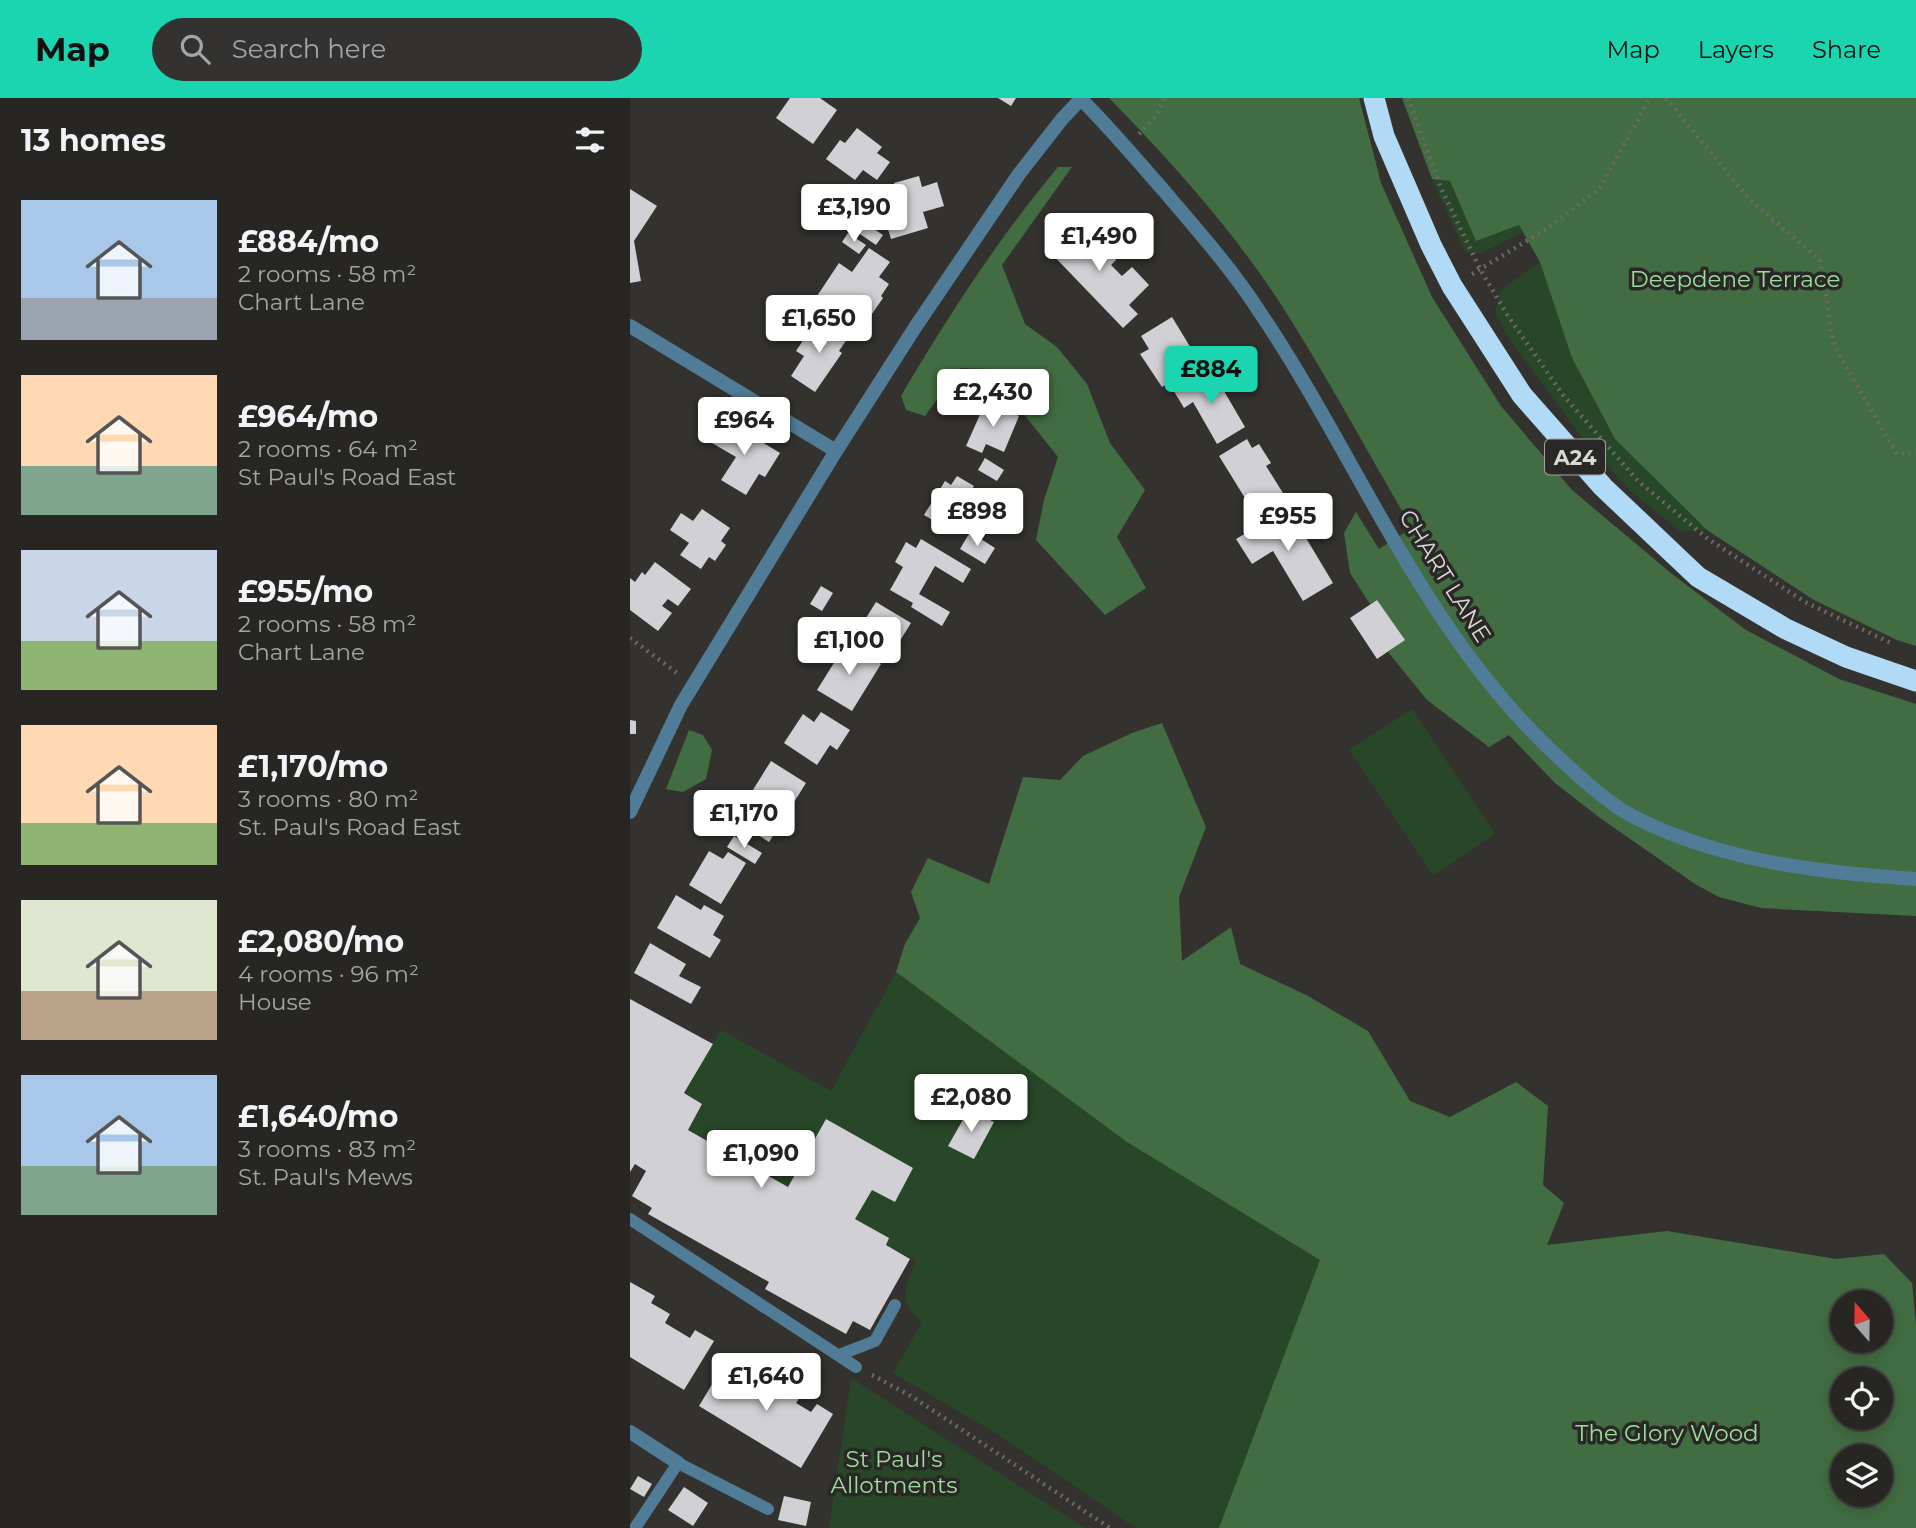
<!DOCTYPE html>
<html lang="en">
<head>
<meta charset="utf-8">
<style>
  body { margin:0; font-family:Montserrat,sans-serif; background:#333230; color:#f1f3f6; height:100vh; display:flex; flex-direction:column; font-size:26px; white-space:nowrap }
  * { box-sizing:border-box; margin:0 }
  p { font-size:23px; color:#a4a5a6 }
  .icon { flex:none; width:38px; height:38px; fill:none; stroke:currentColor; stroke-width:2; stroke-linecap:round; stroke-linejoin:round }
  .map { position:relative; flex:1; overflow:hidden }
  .panel { display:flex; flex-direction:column; background:#272623; width:630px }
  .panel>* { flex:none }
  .needle { width:46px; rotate:340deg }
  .controls { position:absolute; left:1200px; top:1192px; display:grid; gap:14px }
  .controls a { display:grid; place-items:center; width:63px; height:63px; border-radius:50%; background:#272623; box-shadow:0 4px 18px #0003,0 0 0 2px #434341; font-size:35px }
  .price { position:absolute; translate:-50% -60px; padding:0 16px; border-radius:7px; background:#fff; color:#222; font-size:23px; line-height:46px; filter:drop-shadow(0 2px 4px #0008) }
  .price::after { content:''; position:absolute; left:50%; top:42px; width:21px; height:16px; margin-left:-10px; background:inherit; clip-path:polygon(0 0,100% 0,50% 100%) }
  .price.selected { background:#1bd5b1; color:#111 }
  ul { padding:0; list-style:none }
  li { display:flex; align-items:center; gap:21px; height:175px; padding:0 21px }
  li span { display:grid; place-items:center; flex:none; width:196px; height:140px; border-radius:0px; color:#555 }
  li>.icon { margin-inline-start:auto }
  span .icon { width:84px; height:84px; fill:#fffc; stroke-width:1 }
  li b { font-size:30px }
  h2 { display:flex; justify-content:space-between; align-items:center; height:84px; padding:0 21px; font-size:30px }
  header { display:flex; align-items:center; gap:42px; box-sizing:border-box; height:98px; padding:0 35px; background:#1bd5b1; color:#111 }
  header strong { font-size:33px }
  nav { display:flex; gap:38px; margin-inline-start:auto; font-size:24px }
  .search { width:490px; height:63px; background:#333230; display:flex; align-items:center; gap:18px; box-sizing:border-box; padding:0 24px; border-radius:38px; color:#a4a5a6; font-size:26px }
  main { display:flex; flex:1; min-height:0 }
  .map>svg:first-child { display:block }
  .green { fill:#284628 }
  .forest { fill:#426d42; fill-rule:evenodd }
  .building { fill:#d1d0d4 }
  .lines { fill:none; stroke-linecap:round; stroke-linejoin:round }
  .path { stroke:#6c6a68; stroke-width:4.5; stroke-dasharray:2 5; stroke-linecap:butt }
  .lane { stroke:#507c97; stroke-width:12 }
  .street { stroke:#507c97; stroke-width:14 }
  .highway { stroke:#b0daf5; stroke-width:21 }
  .labels { text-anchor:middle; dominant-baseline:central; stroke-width:7; stroke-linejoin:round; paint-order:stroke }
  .shield { fill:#2a2826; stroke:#a4a4a2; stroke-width:2 }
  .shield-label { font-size:21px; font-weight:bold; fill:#d9d9d7 }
  .park-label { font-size:23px; fill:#9cde9c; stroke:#2a2826 }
  .street-label { font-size:23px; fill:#d9d9d7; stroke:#2a2826 }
</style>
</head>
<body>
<header>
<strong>Map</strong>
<div class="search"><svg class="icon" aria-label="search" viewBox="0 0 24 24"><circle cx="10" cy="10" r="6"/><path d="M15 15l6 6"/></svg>Search here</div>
<nav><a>Map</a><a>Layers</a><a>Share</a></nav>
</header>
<main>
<section class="panel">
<h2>13 homes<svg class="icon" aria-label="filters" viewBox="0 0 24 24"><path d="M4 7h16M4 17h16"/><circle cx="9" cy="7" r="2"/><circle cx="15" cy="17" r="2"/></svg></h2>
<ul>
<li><span style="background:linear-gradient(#a9c7e8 70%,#9aa5b1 0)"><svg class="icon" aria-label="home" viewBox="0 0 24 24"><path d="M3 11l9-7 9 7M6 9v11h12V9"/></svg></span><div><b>£884/mo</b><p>2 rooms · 58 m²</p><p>Chart Lane</p></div></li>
<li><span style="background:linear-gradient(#ffd9b3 65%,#7fa58c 0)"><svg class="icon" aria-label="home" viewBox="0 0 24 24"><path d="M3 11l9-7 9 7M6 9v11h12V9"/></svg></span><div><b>£964/mo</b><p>2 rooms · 64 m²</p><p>St Paul's Road East</p></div></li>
<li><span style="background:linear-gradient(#c9d6e8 65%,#8fb573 0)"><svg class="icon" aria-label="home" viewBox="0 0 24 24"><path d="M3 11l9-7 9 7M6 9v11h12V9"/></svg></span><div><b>£955/mo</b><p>2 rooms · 58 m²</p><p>Chart Lane</p></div></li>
<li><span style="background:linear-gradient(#ffd9b3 70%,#8fb573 0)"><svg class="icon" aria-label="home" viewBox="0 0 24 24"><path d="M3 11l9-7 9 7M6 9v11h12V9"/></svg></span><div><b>£1,170/mo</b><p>3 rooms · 80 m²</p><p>St. Paul's Road East</p></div></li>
<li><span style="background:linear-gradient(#dfe7d0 65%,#b9a48a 0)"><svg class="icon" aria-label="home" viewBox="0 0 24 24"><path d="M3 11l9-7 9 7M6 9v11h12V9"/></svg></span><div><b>£2,080/mo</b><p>4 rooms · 96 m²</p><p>House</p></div></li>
<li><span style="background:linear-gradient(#a9c7e8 65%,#7fa58c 0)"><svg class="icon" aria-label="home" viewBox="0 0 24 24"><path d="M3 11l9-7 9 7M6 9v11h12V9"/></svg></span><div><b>£1,640/mo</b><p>3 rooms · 83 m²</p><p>St. Paul's Mews</p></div></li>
</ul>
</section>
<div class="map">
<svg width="1286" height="1430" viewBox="0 0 1286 1430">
  <rect width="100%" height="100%" fill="#34322f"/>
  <path class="green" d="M802,81L820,82L846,143L889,127L893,134L852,155L835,154Z
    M910,164L942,260L985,341L1077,432L1050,433L997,390L948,334L878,239L865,214L871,192Z
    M782,611L865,736L803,778L719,652Z
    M266,874L497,1044L691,1162L589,1430H506L367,1336L263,1275L292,1224C266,1203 275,1190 286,1163L256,1147L259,1140L225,1121L242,1092L265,1104L283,1070L196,1021L158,1089L58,1032L72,1006L54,995L91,932L201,993Z
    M221,1280L455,1430H199Z"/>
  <path class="forest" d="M479,0H729L751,85L802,199L871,308L942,392L1042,476L1116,532L1209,581L1286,606V818L1131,810L1089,799L1065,786L970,720L925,685L879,637L859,649L797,602L758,554L774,542L747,502L740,506L720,475L714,435L726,414L749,451L782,430C738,355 697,278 650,205C601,130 541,63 479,0Z
    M772,0H1286V548L1267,542L1184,502L1077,432L985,341L942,260L910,164L889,127L846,143L820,83L802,81Z
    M428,69H442L372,167L395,226L427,249L457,286L480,345L515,392L487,439L516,490L475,517L406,442L414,402L428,359L358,271L330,270L295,318L276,312L271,298C318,218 368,141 428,69Z
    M532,625L576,729L549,799L552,863L601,829L610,866L678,898L738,933L780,1003L820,1019L886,984L918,1008L913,1087L934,1105L917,1147L1037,1133L1206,1161L1254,1156L1282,1185L1286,1226V1430H589L690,1162L497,1044L266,874L275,846L290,820L281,794L298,760L359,786L393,679L430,682L453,658L502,635ZM1213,1204H1251V1242H1213ZM1213,1281H1251V1320H1213ZM1213,1358H1251V1396H1213Z
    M59,632L73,637L82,652L76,681L53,694L36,691Z"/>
  <path class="building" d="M160,0H190L207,12L183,46L146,20Z
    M368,0H386L381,8Z
    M227,30L252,49L247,55L260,64L247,82L233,72L225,82L196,61L210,42L215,45Z
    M289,78L292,89L307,84L314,108L293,114L298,130L261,141L254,118L265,115L260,99L267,97L264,85Z
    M0,91L27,108L4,143L11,183L0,185Z
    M228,120L253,137L246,147L221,130Z
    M449,122L486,162L481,167L492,178L502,169L519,187L499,207L508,216L493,230L418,152Z
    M218,135L236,147L229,156L212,144Z
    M239,150L260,164L249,179L259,186L251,198L253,200L242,216L239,214L230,227L187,198L209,165L222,174Z
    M542,219L570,265L532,289L510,256L519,251L511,238Z
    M199,224L219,238L209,253L212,255L185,294L161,278L174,258L166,253L182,229L192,235Z
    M568,275L573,283L584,276L615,329L587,346L563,304L554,310L542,290Z
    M356,303L389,318L374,354L356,346L352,355L336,348Z
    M96,322L150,355L135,379L129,376L116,397L91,382L106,359L82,345Z
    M617,341L622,350L629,346L641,365L636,368L653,395L623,413L589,358Z
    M355,360L374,372L367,383L348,372Z
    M327,378L344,388L338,397L351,405L340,424L329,418L321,433L294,417L315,383L321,387Z
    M658,410L703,485L673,503L643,453L622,466L606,441Z
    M72,411L100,430L91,443L96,447L85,463L79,459L71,471L50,457L59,445L40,432L51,415L63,423Z
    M340,434L365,450L355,466L330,451Z
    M291,441L341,471L333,485L305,468L289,496L320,514L312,528L281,509L283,505L260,492L273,469L265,464L276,444L286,450Z
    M25,464L61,491L48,508L38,501L32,508L42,515L28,533L0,512V480L5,484L12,474L15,477Z
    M191,488L203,495L192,513L180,506Z
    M747,502L775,542L747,561L720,520Z
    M246,504L281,525L261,557L226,536Z
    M217,544L251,566L222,613L187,592Z
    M191,614L220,632L207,652L200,647L187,667L154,645L173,616L184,624Z
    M0,622L6,623V636H0Z
    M141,663L176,685L139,744L104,722Z
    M104,738L132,755L125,766L97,749Z
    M79,753L93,761L98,754L116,765L91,806L59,787Z
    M46,797L71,812L74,807L94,818L83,837L91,842L80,860L27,830Z
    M20,845L56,866L49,878L71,889L61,906L4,875Z
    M0,901L83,946L54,995L72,1006L58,1032L158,1089L196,1021L283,1070L265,1104L242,1092L225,1121L259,1140L256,1147L280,1161L240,1232L223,1223L216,1236L135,1191L139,1184L18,1116L22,1110L2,1098L16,1073L5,1066L0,1074Z
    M339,1011L364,1024L344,1061L318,1048Z
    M0,1184L25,1198L21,1205L40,1216L35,1225L60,1240L65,1232L84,1243L54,1292L0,1259Z
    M99,1258L119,1270L115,1277L138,1291L144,1283L170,1299L166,1305L181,1314L187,1306L203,1316L171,1370L69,1308Z
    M8,1378L22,1386L14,1399L0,1391Z
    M54,1389L78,1405L63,1428L38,1412Z
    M154,1398L181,1404L176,1428L148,1422Z"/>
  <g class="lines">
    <path class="path" d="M778,0L811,90L850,171L878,218L933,297L1008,383L1078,441L1175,504L1263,546
      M1036,0L1119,101L1190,162L1204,248L1267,356L1286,355
      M509,36L526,18L535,0
      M842,176L918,130L969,91L1020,0
      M0,540L47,575
      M242,1277L281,1298L480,1430"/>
    <path class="lane" d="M0,1121L226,1269
      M209,1257L245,1243L265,1207
      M5,1430L48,1365L138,1411"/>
    <path class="street" d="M450,0C480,30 507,62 535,94C568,133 601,170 629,213C729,361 793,535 928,659C951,680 976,704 1004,719C1091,763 1190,775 1286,781
      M0,228L206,353
      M0,714L51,607L206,353L286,228L389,76L432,21L451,1
      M0,1334L48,1365"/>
    <path class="highway" d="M744,0L754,38L801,147L822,188L892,297L973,389L1068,479L1156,531L1216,559L1286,583"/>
  </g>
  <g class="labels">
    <rect class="shield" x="915" y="341.5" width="60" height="35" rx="5"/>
    <g class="shield-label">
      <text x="945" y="359">A24</text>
    </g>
    <g class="park-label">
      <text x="1105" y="181">Deepdene Terrace</text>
      <text x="1037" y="1335">The Glory Wood</text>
      <text x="264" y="1361">St Paul's<tspan x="264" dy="26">Allotments</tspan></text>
    </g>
    <g class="street-label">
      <text transform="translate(815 478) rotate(58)">CHART LANE</text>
    </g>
  </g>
</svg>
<div class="controls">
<a><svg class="needle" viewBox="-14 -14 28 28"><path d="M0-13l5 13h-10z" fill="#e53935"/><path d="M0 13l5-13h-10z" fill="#a4a5a6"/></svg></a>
<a><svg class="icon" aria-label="locate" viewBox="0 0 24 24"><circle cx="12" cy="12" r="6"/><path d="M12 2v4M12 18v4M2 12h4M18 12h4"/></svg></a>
<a><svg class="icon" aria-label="layers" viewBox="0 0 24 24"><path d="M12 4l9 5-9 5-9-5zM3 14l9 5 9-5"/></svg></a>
</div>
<b class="price" style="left:224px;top:146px">£3,190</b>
<b class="price" style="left:469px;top:175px">£1,490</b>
<b class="price" style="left:189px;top:257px">£1,650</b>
<b class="price selected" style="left:581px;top:308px">£884</b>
<b class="price" style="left:363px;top:331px">£2,430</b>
<b class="price" style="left:114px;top:359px">£964</b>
<b class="price" style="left:347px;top:450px">£898</b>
<b class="price" style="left:658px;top:455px">£955</b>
<b class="price" style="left:219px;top:579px">£1,100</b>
<b class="price" style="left:114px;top:752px">£1,170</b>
<b class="price" style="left:341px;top:1036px">£2,080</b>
<b class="price" style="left:131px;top:1092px">£1,090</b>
<b class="price" style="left:136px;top:1315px">£1,640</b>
</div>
</main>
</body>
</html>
